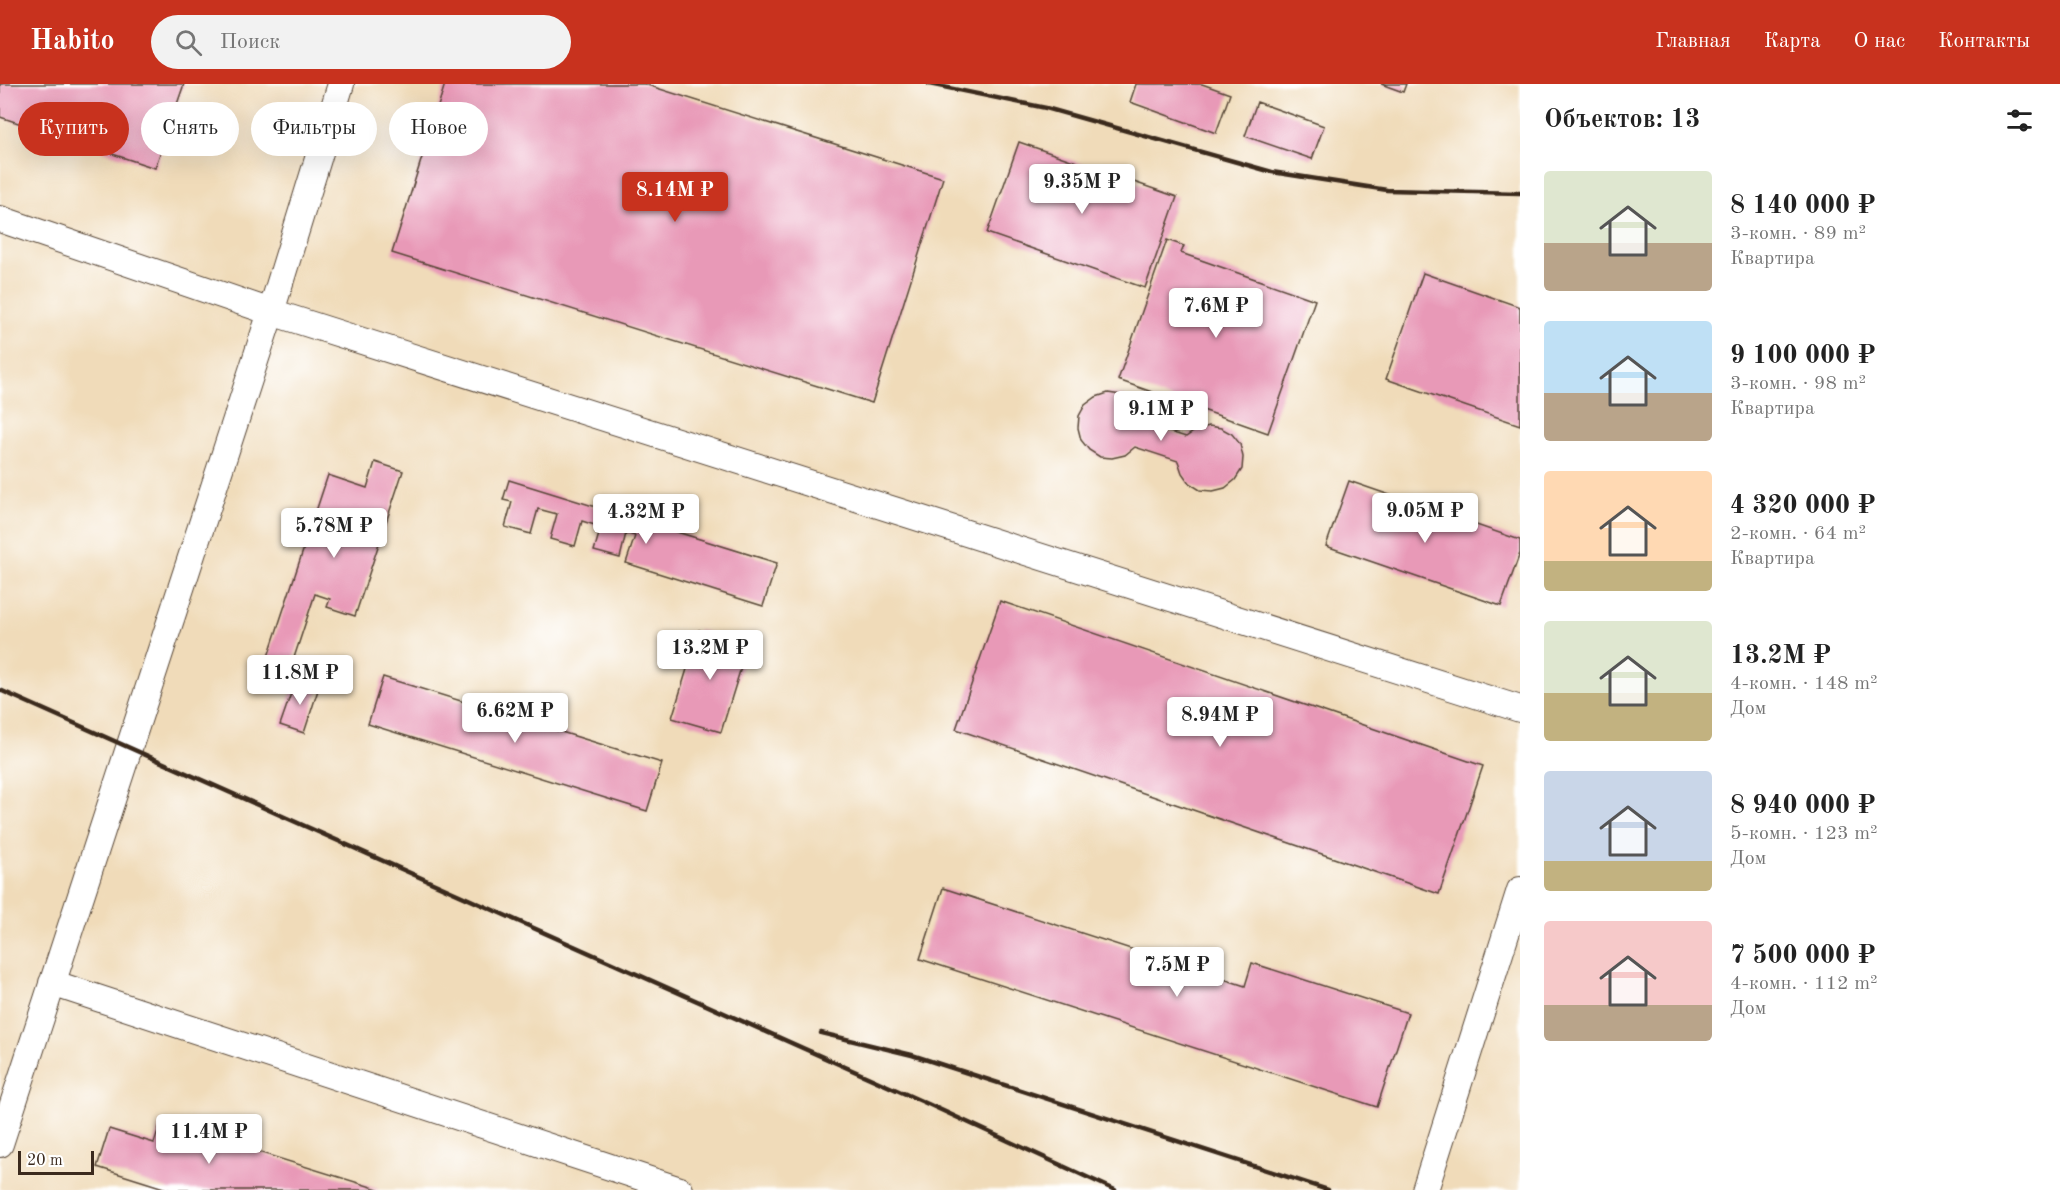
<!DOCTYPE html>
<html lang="ru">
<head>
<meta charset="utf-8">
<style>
  body { margin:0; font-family:"Old Standard TT",serif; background:#f2f2f2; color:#222; height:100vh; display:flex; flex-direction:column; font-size:22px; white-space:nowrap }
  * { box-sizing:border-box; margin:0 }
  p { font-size:20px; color:#767676 }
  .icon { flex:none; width:33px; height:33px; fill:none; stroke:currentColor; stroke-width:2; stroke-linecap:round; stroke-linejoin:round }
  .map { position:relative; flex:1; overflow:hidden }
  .side { display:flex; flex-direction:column; background:#fff; width:540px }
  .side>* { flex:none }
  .guide { position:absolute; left:18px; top:18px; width:570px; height:54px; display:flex; gap:12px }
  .scale { position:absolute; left:18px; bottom:15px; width:76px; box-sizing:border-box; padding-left:6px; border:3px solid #3b2a1e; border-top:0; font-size:16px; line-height:21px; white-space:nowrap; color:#3b2a1e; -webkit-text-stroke:4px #fff; paint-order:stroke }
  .price { position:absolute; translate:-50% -51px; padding:0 14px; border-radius:6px; background:#fff; color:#222; font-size:20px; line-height:39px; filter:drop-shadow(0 2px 3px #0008) }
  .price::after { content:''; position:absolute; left:50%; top:36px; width:18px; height:14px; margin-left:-9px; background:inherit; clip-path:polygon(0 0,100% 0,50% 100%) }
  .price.active { background:#c8321e; color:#fff }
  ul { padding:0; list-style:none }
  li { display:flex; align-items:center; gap:18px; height:150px; padding:0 24px }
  li span { display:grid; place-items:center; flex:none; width:168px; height:120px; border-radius:6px; color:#555 }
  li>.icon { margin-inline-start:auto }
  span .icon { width:72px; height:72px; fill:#fffc; stroke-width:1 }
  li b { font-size:26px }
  h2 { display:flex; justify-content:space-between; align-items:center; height:72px; padding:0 24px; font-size:26px }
  .tag { padding:0 21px; border-radius:27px; background:#fff; box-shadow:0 6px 24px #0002; font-size:21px; line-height:54px }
  .tag.active { background:#c8321e; color:#fff }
  header { display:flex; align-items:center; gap:36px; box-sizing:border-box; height:84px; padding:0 30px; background:#c8321e; color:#fff }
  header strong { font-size:28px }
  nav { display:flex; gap:33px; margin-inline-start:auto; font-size:21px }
  .search { width:420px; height:54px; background:#f2f2f2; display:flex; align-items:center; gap:15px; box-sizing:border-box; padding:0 21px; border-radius:33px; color:#767676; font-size:22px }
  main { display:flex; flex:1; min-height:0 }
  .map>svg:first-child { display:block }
  .building { fill:#e899b7 }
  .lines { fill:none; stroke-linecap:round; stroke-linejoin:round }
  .minor-casing { stroke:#564535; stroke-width:28 }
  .minor { stroke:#fff; stroke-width:26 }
  .rail { stroke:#3b2a1e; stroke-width:4.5 }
</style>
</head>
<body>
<header>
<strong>Habito</strong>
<div class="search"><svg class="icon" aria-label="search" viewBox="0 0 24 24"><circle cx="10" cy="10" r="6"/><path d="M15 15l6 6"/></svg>Поиск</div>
<nav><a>Главная</a><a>Карта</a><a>О нас</a><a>Контакты</a></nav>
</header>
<main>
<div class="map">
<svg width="1520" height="1106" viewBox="0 0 1520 1106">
  <rect width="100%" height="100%" fill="#fff"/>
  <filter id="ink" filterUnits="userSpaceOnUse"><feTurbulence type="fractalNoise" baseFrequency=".0167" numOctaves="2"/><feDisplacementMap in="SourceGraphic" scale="12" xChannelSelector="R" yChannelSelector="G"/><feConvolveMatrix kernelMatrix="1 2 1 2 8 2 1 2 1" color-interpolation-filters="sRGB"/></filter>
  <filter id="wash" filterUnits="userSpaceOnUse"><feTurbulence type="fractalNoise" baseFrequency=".008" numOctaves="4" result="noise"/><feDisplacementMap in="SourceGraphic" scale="24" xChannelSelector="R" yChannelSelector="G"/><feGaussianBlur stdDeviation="1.35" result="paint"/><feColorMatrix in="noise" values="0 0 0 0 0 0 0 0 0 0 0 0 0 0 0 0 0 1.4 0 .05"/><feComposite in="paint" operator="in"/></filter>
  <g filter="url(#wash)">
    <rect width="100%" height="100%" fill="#f0dbb9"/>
    <g id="blocks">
      <path class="building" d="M0,0H184L155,84L0,33Z
        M445,0H644L943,94L872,319L392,169Z
        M1136,0H1202L1230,10L1216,49L1130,18Z
        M1381,0H1406L1403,8Z
        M1257,18L1324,42L1312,75L1245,52Z
        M1019,58L1177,113L1145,204L987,149Z
        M1167,156L1184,162L1181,169L1315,216L1268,349L1118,296Z
        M1423,189L1520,223V341L1386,295Z
        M1108,309L1121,311L1131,318L1139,327L1143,340L1186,353L1196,346L1209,342L1221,344L1232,350L1240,360L1243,373L1242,385L1235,396L1225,404L1213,407L1200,406L1189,399L1182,389L1178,377L1135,363L1125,371L1112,374L1100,373L1089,366L1081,356L1078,344L1079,332L1085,321L1096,313Z
        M375,378L403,387L355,532L327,523L330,515L315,510L284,604L260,597L328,391L367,404Z
        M509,396L777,479L763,522L626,479L635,452L626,449L620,474L594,467L601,443L582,437L575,462L550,455L557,430L538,425L531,450L505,443L512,418L503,416Z
        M1349,397L1520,456V469L1501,522L1326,462Z
        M1000,517L1483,682L1439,810L956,645Z
        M699,546L748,561L721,648L672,634Z
        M383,593L662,679L647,727L368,640Z
        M296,595L319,603L304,649L280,641Z
        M943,804L1245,902L1252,879L1408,929L1377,1023L920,875Z
        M161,1038L378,1105V1106H170L97,1083L109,1045L154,1059Z"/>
    </g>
  </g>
  <g filter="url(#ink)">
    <use href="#blocks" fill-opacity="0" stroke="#564535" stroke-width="1.5"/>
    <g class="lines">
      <g class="minor-casing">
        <path id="minor" d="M0,135L271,228L1520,625
          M52,899L680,1106
          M0,1060L271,228L341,0
          M1425,1106L1520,806"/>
      </g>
      <use href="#minor" class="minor"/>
      <path class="rail" d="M929,0L1046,24L1272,88L1387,106L1520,109
        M0,606L928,1020L1115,1106
        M821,949L912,971L1328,1106"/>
    </g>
  </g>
</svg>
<div class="scale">20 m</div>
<b class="price" style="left:1082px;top:131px">9.35M ₽</b>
<b class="price active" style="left:675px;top:139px">8.14M ₽</b>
<b class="price" style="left:1216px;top:255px">7.6M ₽</b>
<b class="price" style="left:1161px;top:358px">9.1M ₽</b>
<b class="price" style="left:1425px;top:460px">9.05M ₽</b>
<b class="price" style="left:646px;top:461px">4.32M ₽</b>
<b class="price" style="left:334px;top:475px">5.78M ₽</b>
<b class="price" style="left:710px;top:597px">13.2M ₽</b>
<b class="price" style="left:300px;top:622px">11.8M ₽</b>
<b class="price" style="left:515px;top:660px">6.62M ₽</b>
<b class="price" style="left:1220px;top:664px">8.94M ₽</b>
<b class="price" style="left:1177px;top:914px">7.5M ₽</b>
<b class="price" style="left:209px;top:1081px">11.4M ₽</b>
<div class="guide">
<a class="tag active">Купить</a>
<a class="tag">Снять</a>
<a class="tag">Фильтры</a>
<a class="tag">Новое</a>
</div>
</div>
<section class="side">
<h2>Объектов: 13<svg class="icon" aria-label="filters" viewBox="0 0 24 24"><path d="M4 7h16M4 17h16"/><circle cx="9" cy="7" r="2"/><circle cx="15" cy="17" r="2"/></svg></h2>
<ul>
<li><span style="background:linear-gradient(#dfe7d0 60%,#b9a48a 0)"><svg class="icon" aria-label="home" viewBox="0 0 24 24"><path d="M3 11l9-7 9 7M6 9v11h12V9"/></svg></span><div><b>8 140 000 ₽</b><p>3-комн. · 89 m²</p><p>Квартира</p></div></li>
<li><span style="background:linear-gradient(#bfe0f5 60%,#b9a48a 0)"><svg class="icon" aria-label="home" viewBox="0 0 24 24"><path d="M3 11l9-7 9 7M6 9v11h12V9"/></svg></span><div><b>9 100 000 ₽</b><p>3-комн. · 98 m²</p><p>Квартира</p></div></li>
<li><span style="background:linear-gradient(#ffd9b3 75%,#c2b280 0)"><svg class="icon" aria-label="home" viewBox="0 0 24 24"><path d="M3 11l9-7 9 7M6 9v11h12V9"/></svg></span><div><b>4 320 000 ₽</b><p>2-комн. · 64 m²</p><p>Квартира</p></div></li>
<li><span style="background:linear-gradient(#dfe7d0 60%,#c2b280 0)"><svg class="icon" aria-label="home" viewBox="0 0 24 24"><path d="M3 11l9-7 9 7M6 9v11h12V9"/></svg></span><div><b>13.2M ₽</b><p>4-комн. · 148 m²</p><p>Дом</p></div></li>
<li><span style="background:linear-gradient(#c9d6e8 75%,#c2b280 0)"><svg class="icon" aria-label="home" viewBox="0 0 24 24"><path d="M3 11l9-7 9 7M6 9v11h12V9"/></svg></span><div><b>8 940 000 ₽</b><p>5-комн. · 123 m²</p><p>Дом</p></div></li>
<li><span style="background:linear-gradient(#f6c9c9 70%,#b9a48a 0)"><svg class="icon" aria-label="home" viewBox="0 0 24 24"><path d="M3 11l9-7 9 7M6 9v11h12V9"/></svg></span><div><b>7 500 000 ₽</b><p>4-комн. · 112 m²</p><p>Дом</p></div></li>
</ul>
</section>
</main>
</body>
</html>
